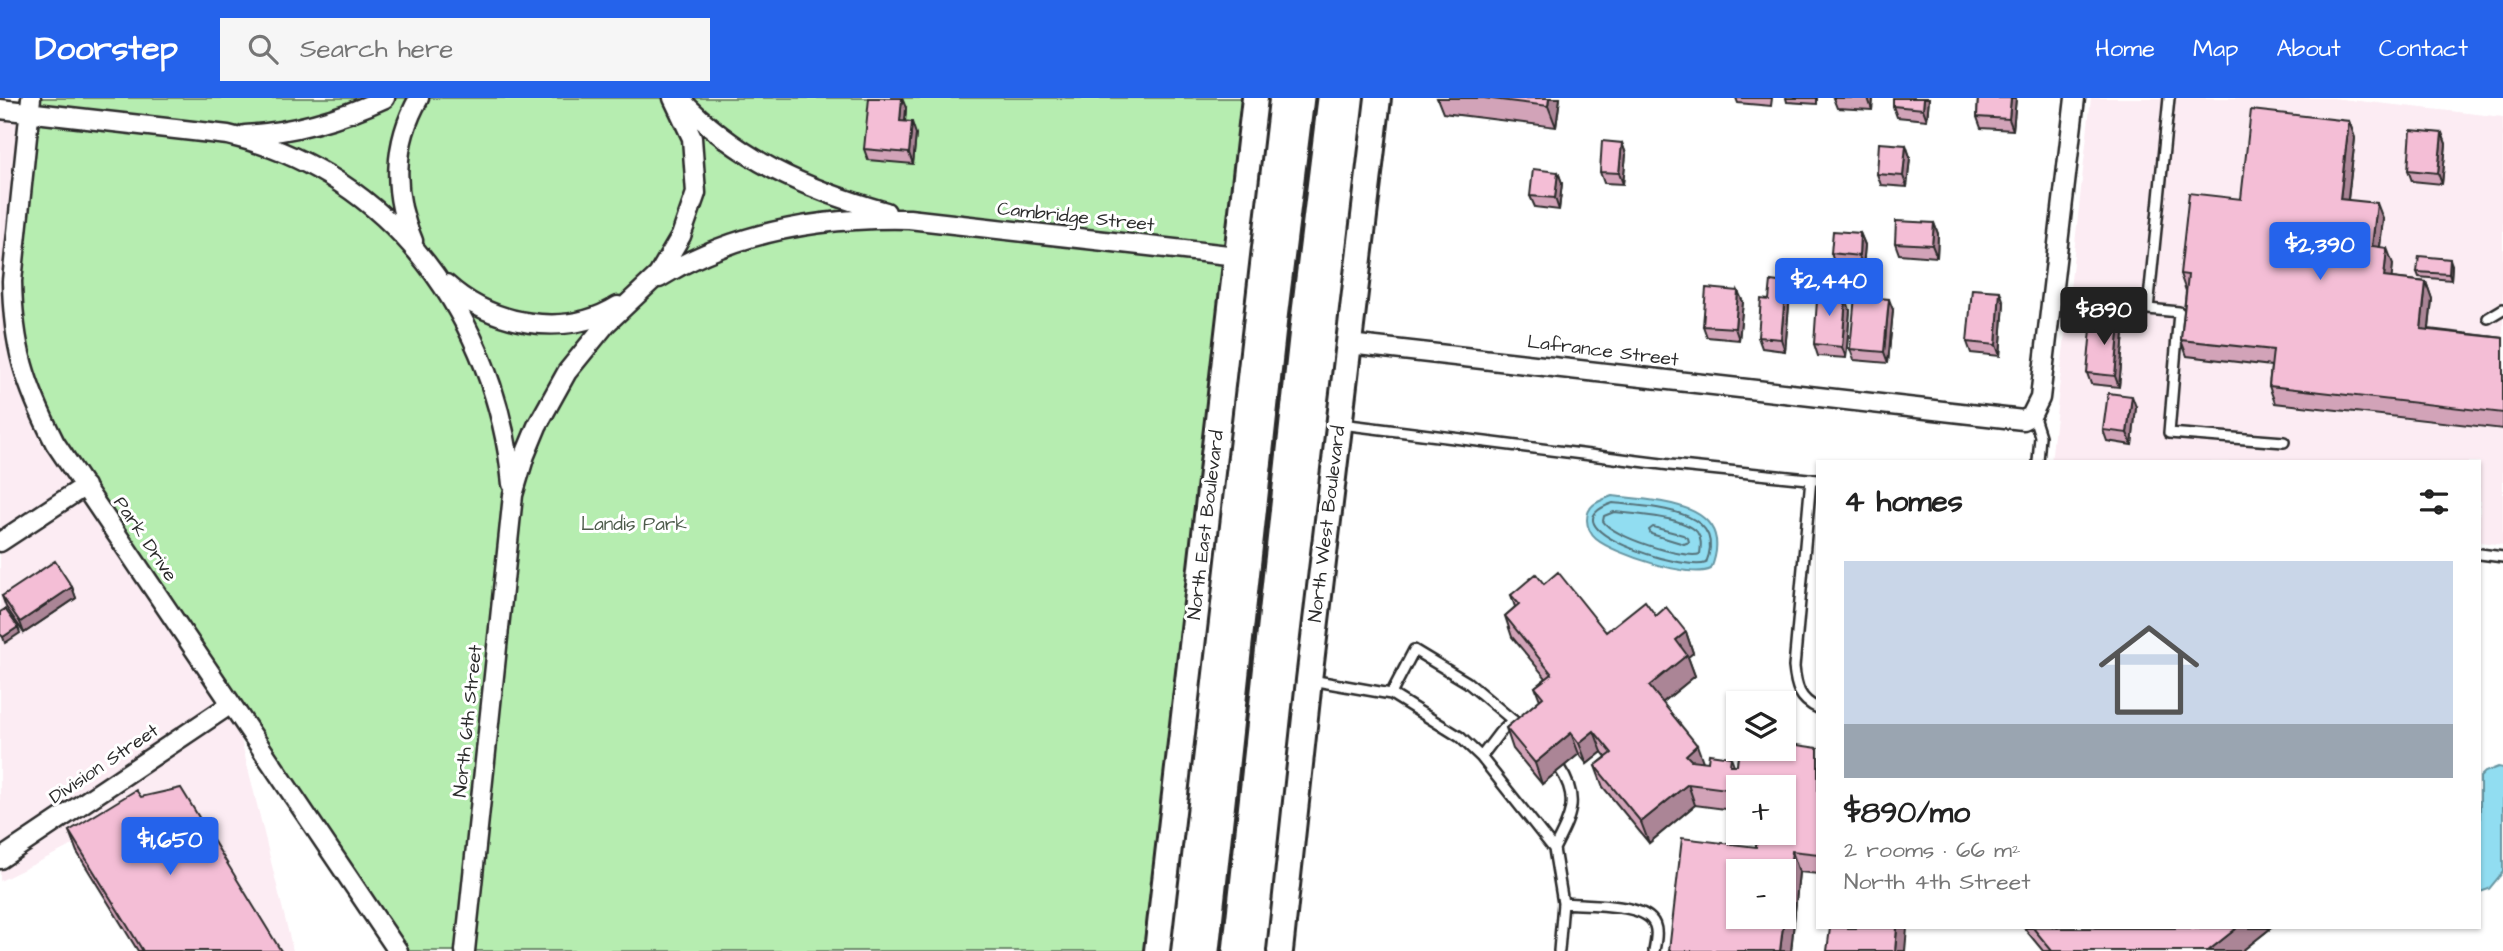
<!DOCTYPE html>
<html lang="en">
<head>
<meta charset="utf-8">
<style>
  body { margin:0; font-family:"Architects Daughter",sans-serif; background:#f6f6f6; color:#222; height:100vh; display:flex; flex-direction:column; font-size:26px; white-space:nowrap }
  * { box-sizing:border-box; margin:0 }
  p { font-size:23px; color:#767676 }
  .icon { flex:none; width:38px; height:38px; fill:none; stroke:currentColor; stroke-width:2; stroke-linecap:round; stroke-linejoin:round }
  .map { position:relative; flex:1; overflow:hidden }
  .sheet { position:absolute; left:1816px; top:362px; width:665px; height:469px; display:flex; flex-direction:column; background:#fff; border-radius:0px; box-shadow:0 2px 5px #0004 }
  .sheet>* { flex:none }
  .tools { position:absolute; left:1726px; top:593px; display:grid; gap:14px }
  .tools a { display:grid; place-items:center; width:70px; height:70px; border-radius:0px; background:#fff; box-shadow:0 2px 5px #0004; font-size:35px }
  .price { position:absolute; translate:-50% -60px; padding:0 16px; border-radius:7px; background:#2563eb; color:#fff; font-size:23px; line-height:46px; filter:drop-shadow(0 2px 4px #0008) }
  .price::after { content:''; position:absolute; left:50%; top:42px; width:21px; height:16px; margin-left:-10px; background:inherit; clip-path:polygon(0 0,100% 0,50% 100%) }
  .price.active { background:#222; color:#fff }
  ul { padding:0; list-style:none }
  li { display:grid; align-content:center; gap:14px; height:371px; padding:0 28px }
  li span { display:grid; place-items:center; height:217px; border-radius:0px; color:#555 }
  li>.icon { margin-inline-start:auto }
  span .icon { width:126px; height:126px; fill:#fffc; stroke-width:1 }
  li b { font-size:30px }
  h2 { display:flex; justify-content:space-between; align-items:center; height:84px; padding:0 28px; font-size:30px }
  header { display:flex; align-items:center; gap:42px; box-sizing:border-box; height:98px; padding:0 35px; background:#2563eb; color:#fff }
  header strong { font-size:33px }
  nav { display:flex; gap:38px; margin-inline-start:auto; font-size:24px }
  .search { width:490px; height:63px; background:#f6f6f6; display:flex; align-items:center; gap:18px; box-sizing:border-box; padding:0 24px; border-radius:0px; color:#767676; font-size:26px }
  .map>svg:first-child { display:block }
  .built { fill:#fcecf3 }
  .green { fill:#b6edb0; stroke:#708c6e; stroke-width:2 }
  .water { fill:#91ddf1; stroke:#6896a2; stroke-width:2 }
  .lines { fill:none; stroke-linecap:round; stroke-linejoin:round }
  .shore { stroke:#54727a; stroke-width:2 }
  .service-casing { stroke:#2b2b2b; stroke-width:14 }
  .minor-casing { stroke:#2b2b2b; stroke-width:23 }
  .secondary-casing { stroke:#2b2b2b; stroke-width:30 }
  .service { stroke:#fff; stroke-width:9 }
  .minor { stroke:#fff; stroke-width:18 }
  .secondary { stroke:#fff; stroke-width:24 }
  .rail { stroke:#2b2b2b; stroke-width:5 }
  .wall { fill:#d2a3b8; stroke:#2b2b2b; stroke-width:2; fill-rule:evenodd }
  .shaded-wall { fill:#ab8596; stroke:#2b2b2b; stroke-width:2 }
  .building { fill:#f4bed6; stroke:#2b2b2b; stroke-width:2; fill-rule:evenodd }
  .labels { text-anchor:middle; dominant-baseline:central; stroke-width:6; stroke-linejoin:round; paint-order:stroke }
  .street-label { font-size:19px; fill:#2b2b2b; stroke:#fff }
  .park-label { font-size:19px; fill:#4e5c4c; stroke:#fff }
</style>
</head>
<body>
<header>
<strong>Doorstep</strong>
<div class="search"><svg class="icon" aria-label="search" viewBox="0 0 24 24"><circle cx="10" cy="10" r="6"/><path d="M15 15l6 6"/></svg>Search here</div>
<nav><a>Home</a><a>Map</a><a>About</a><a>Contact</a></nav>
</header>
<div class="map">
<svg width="2503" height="853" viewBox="0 0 2503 853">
  <rect width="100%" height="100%" fill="#fff"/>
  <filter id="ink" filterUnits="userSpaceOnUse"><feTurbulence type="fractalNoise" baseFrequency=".0143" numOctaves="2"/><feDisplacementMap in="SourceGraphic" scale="14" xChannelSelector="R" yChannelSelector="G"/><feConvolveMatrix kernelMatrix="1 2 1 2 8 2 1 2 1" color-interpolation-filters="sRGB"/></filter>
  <g filter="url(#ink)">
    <path class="built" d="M2091,0H2332L2503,19V447L2480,444V364H2051Z
      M0,11L43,16L232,605L293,853H162L85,741L0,783Z"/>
    <path class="green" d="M31,0H1255L1157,853H397L32,300L13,209Z"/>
    <path class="water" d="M1612,398C1657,403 1738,404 1711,471C1690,481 1614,456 1596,441C1591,437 1587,429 1587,422C1587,406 1599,403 1612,398Z
      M2498,669L2503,670V774L2489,791L2480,794V679L2485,674Z"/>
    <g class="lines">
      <path class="shore" d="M1613,405C1648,409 1729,410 1706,465C1684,474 1541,429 1613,405Z
        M1614,414C1633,416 1685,419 1697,434C1702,441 1701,448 1700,456C1684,462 1611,438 1603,423L1604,418Z
        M1653,429L1683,437L1688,440L1689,444L1684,446L1651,436L1649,432Z"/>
      <g class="service-casing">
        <path id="service" d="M2169,0L2148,211L2179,214L2169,335L2284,344
          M2053,201L2148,211
          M2488,220L2503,211
          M2033,316L2040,338L2038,364
          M1341,326L1670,367L1818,382
          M1811,381L1794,569C1796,588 1799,602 1818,610
          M2480,456L2503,459
          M1311,582L1391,596L1460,639L1481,659L1554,751L1563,805L1559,853
          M1391,596L1414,552L1467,584L1522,630
          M1481,659L1500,634L1513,622
          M1554,751C1569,721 1581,702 1560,671
          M1563,805C1585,807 1636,805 1651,821C1659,829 1656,842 1654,853"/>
      </g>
      <g class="minor-casing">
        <path id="minor" d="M31,0L12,183C13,249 25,286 55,345L398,853
          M679,0C740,63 803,90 886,114
          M0,11L228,37C393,75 496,223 512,386
          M245,37C296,34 340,21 385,0
          M413,143C392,96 393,45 419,0
          M659,180C735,133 821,119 909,121L1237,158
          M446,186C491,227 565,241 618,208
          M1349,246L2023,322L2031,318L2040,300L2075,0
          M0,444L85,388
          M0,761L231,606
          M465,853L513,397L525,357L537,328L567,274L606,226L658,177L681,138L696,95L692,40L673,0"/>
      </g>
      <g class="secondary-casing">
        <path id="secondary" d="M1157,853L1255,0
          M1280,853L1309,582L1378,0"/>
      </g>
      <use href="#service" class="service"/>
      <use href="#minor" class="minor"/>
      <use href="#secondary" class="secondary"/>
      <path class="rail" d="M1221,853L1289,221L1316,0"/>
    </g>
    <path class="wall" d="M1437,0H1560L1556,29L1443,15Z
      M1736,0H1772L1771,8L1738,5Z
      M1786,0H1817V6L1787,4Z
      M1833,0H1873L1872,12L1837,10Z
      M1893,0H1929L1927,22L1897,19L1893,8Z
      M1978,0H2016L2013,32L1981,30L1977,19Z
      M906,10L905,24L916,36L913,66L868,62L864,51Z
      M2349,23L2355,40L2348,102L2383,121L2380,149L2393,166L2391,180L2426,184L2432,201L2429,231L2503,240V331L2275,305L2269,288L2271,268L2187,258L2181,242L2186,193L2180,176L2241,101Z
      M2442,35L2446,46L2442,86L2412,83L2408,72Z
      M1622,45L1626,56L1623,86L1604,85L1600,74Z
      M1906,47L1910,59L1907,89L1881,87L1877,76Z
      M1558,74L1562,85L1559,112L1535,109L1530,98Z
      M1934,125L1938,136L1937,159L1899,156L1895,145Z
      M1860,135L1865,147L1863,169L1835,167L1831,155Z
      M2452,167L2451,182L2419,179L2417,174Z
      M1786,185L1790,196L1785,253L1762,250L1758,239L1769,202Z
      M1833,189L1837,200L1850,212L1846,260L1818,258L1814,246Z
      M1743,204L1739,242L1707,239L1703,228Z
      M2004,205L2000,258L1971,255L1967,244Z
      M1893,212L1888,265L1854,262L1850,251Z
      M2124,235L2119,289L2091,286L2087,275Z
      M2136,309L2132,347L2107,343L2103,332Z
      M1544,486L1606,534L1656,518L1686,534L1693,555L1688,559L1695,578L1662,605L1703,664H1708L1731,659L1734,667H1737L1739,651H1775L1777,656L1789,658L1818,650V776L1799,774L1791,853H1669L1756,749L1757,745L1739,743L1731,722L1733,712L1695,707L1649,745L1603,689L1595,668L1606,659L1602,654L1587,666L1579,656L1542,686L1513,651L1506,630L1540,602L1535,589L1546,580L1512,539L1505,518L1515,509L1511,497ZM1738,690L1783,735H1738Z
      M72,489L76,500L24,535L6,509L2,498Z
      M141,699L281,853H138L77,754L69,733Z
      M2024,830H2271L2242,853H2043Z"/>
    <path class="shaded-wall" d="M902,0L906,10L904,35L900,23Z
      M1549,0H1560L1556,29L1548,8Z
      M1868,0H1873L1872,12Z
      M1924,0H1929L1927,22L1923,11Z
      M2011,0H2016L2013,32L2009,21Z
      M2349,23L2355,40L2346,117L2340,101Z
      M912,24L916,36L913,66L909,55Z
      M2442,35L2446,46L2442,86L2438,75Z
      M1622,45L1626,56L1623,86L1619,75Z
      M1906,47L1910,59L1907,89L1903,78Z
      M1558,74L1562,85L1559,112L1555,100Z
      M2377,105L2383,121L2378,165L2372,148Z
      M1934,125L1938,136L1937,159L1932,147Z
      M1860,135L1865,147L1863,169L1859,158Z
      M2387,150L2393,166L2390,196L2384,179Z
      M2450,161L2452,167L2451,182L2449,176Z
      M2426,184L2432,201L2427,247L2421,231Z
      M1786,185L1790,196L1785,253L1781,241Z
      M1833,189L1837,200L1832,199Z
      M1738,193L1743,204L1739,242L1735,230Z
      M2000,193L2004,205L2000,258L1996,247Z
      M1846,200L1850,212L1846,260L1842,249Z
      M1889,201L1893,212L1888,265L1884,254Z
      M2120,223L2124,235L2119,289L2115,278Z
      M2132,298L2136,309L2132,347L2127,335Z
      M72,489L76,500L24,535L20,524Z
      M18,529L20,535L5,545L3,539Z
      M1686,534L1693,555L1688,559L1695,578L1657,609L1649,588L1676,542Z
      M1594,633L1602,654L1587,666L1579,645Z
      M1571,635L1579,656L1542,686L1535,665Z
      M1697,647L1705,669L1694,678L1686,657Z
      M1688,686L1695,707L1649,745L1641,724Z
      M1792,753L1799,774L1791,853H1780Z
      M1897,830H1907L1905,853H1895Z
      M2237,830H2271L2242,853H2208Z"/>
    <path class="building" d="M869,0H902L900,23L912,24L909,55L864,51Z
      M1484,0H1549L1548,8Z
      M1893,0H1924L1923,11L1893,8Z
      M1978,0H2011L2009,21L1977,19Z
      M2251,12L2349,23L2340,101L2377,105L2372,148L2387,150L2384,179L2426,184L2421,231L2503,240V315L2269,288L2273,252L2181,242L2188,177L2180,176L2189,95L2241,101Z
      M2411,32L2442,35L2438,75L2408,72Z
      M1602,43L1622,45L1619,75L1600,74Z
      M1879,45L1906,47L1903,78L1877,76Z
      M1533,71L1558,74L1555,100L1530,98Z
      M1896,123L1934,125L1932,147L1895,145Z
      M1833,133L1860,135L1859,158L1831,155Z
      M2419,158L2450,161L2449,176L2417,174Z
      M1771,183L1786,185L1781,241L1758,239L1761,201L1769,202Z
      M1818,188L1833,189L1832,199L1846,200L1842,249L1814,246Z
      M1706,190L1738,193L1735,230L1703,228Z
      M1972,191L2000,193L1996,247L1967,244Z
      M1855,198L1889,201L1884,254L1850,251Z
      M2092,220L2120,223L2115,278L2087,275Z
      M2108,295L2132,298L2127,335L2103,332Z
      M55,463L72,489L20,524L2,498Z
      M1558,474L1606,534L1645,503L1656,518L1666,509L1686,534L1676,542L1687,557L1649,588L1697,647L1686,657L1691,662L1708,664L1709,656L1731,659L1730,667H1737L1739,651H1774L1773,656L1789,658L1790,646L1818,650V756L1792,753L1780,853H1669L1682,740L1756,749L1758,735H1783V690H1738V723L1731,722L1735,692L1688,686L1641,724L1595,668L1612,655L1594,633L1579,645L1571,635L1535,665L1506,630L1543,599L1535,589L1552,576L1505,518L1519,506L1511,497L1536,476L1544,486ZM1738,774H1783V819H1738Z
      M5,511L18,529L3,539L0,536V514Z
      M181,690L281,853H143L69,733L136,692L141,699Z
      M1830,830H1897L1895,853H1827Z
      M2033,830H2237L2208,853H2052Z"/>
  </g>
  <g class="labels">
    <g class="street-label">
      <text transform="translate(1076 119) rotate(6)">Cambridge Street</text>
      <text transform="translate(1603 253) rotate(7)">Lafrance Street</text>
      <text transform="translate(1327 426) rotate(-83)">North West Boulevard</text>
      <text transform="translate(1206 427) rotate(-83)">North East Boulevard</text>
      <text transform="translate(145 441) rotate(56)">Park Drive</text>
      <text transform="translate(468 623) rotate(-84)">North 6th Street</text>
      <text transform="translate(104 666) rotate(-34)">Division Street</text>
    </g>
    <g class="park-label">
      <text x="634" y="426">Landis Park</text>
    </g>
  </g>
</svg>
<div class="tools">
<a><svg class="icon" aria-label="layers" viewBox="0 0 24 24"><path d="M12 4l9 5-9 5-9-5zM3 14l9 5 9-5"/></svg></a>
<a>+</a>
<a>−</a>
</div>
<b class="price" style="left:2320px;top:184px">$2,390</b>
<b class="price" style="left:1829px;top:220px">$2,440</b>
<b class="price active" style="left:2104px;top:249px">$890</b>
<b class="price" style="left:170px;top:779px">$1,650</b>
<section class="sheet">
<h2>4 homes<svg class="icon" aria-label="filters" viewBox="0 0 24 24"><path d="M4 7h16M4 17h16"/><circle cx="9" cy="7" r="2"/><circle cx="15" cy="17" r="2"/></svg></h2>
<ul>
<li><span style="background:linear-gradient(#c9d6e8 75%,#9aa5b1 0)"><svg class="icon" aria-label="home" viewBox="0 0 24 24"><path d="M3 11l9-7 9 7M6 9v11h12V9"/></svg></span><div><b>$890/mo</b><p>2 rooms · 66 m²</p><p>North 4th Street</p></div></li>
</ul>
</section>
</div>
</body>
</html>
